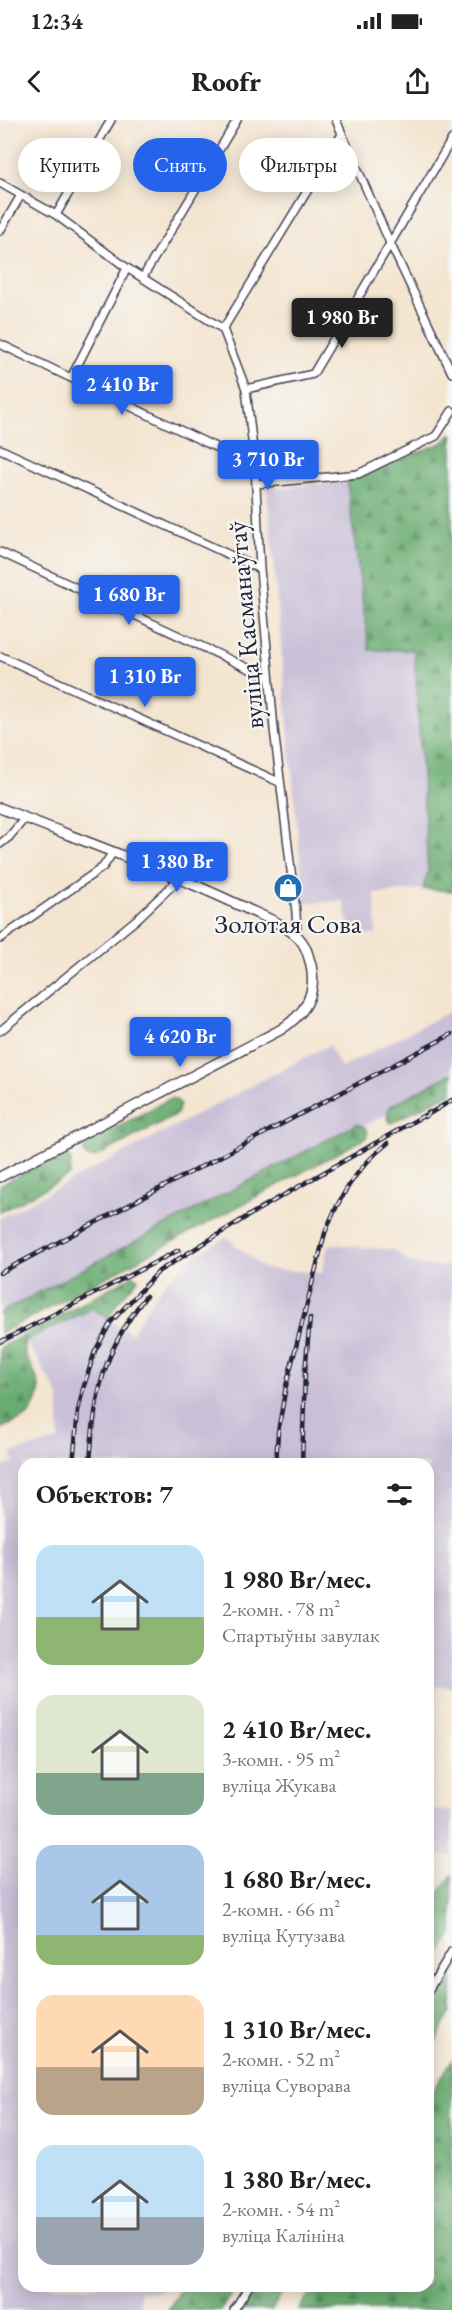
<!DOCTYPE html>
<html lang="ru">
<head>
<meta charset="utf-8">
<style>
  body { margin:0; font-family:"EB Garamond",serif; background:#f6f6f6; color:#222; height:100vh; display:flex; flex-direction:column; font-size:22px; white-space:nowrap }
  * { box-sizing:border-box; margin:0 }
  p { font-size:20px; color:#767676 }
  .icon { flex:none; width:33px; height:33px; fill:none; stroke:currentColor; stroke-width:2; stroke-linecap:round; stroke-linejoin:round }
  .map { position:relative; flex:1; overflow:hidden }
  .side { position:absolute; left:18px; top:1338px; width:416px; height:834px; display:flex; flex-direction:column; background:#fff; border-radius:18px; box-shadow:0 3px 15px #0003 }
  .side>* { flex:none }
  .top-card { position:absolute; left:18px; top:18px; width:417px; height:54px; display:flex; gap:12px }
  .price { position:absolute; translate:-50% -51px; padding:0 14px; border-radius:6px; background:#2563eb; color:#fff; font-size:20px; line-height:39px; filter:drop-shadow(0 2px 3px #0008) }
  .price::after { content:''; position:absolute; left:50%; top:36px; width:18px; height:14px; margin-left:-9px; background:inherit; clip-path:polygon(0 0,100% 0,50% 100%) }
  .price.selected { background:#222; color:#fff }
  ul { padding:0; list-style:none }
  li { display:flex; align-items:center; gap:18px; height:150px; padding:0 18px }
  li span { display:grid; place-items:center; flex:none; width:168px; height:120px; border-radius:18px; color:#555 }
  li>.icon { margin-inline-start:auto }
  span .icon { width:72px; height:72px; fill:#fffc; stroke-width:1 }
  li b { font-size:26px }
  h2 { display:flex; justify-content:space-between; align-items:center; height:72px; padding:0 18px; font-size:26px }
  .chip { padding:0 21px; border-radius:27px; background:#fff; box-shadow:0 3px 15px #0003; font-size:21px; line-height:54px }
  .chip.selected { background:#2563eb; color:#fff }
  .status { display:flex; justify-content:space-between; align-items:center; height:42px; padding:0 30px; background:#fff; direction:ltr }
  .status svg { height:16px; fill:currentColor }
  header { display:flex; justify-content:space-between; align-items:center; height:78px; padding:0 18px; background:#fff; font-size:27px; font-weight:800 }
  .map>svg:first-child { display:block }
  .industrial { fill:#c9bfd7 }
  .forest { fill:url(#forest-firs); stroke:#466756; stroke-width:1.5 }
  .lines { fill:none; stroke-linecap:round; stroke-linejoin:round }
  .minor-casing { stroke:#423f52; stroke-width:10 }
  .tertiary-casing { stroke:#423f52; stroke-width:12 }
  .minor { stroke:#fff; stroke-width:7 }
  .tertiary { stroke:#fff; stroke-width:9 }
  .rail-casing { stroke:#22223b; stroke-width:4.5 }
  .rail { stroke:#f6f6f2; stroke-width:2; stroke-dasharray:7; stroke-linecap:butt }
  .labels { text-anchor:middle; dominant-baseline:central; stroke-width:4.5; stroke-linejoin:round; paint-order:stroke }
  .street-label { font-size:27px; fill:#22223b; stroke:#f6f6f2 }
  .poi-label { font-size:27px; fill:#22223b; stroke:#f6f6f2 }
</style>
</head>
<body>
<div class="status"><b>12:34</b><svg viewBox="0 0 49 12"><path d="M0 12V9h3v3zM5 12V6h3v6zM10 12V3h3v9zM15 12V0h3v12zM26 1h20v11H26zM47 4h2v5h-2z"/></svg></div>
<header><svg class="icon" aria-label="back" viewBox="0 0 24 24"><path d="M15 5l-7 7 7 7"/></svg>Roofr<svg class="icon" aria-label="share" viewBox="0 0 24 24"><path d="M12 15V3M7 8l5-5 5 5M5 13v7h14v-7"/></svg></header>
<div class="map">
<svg width="452" height="2190" viewBox="0 0 452 2190">
  <defs>
    <pattern id="forest-firs" width="22" height="20" patternUnits="userSpaceOnUse" patternTransform="scale(1.5)"><rect width="22" height="20" fill="#69ac71"/><path d="M5 1l3.5 6h-7zM16 11l3.5 6h-7z" fill="#568c5e"/></pattern>
  </defs>
  <rect width="100%" height="100%" fill="#f6f6f2"/>
  <filter id="ink" filterUnits="userSpaceOnUse"><feTurbulence type="fractalNoise" baseFrequency=".0167" numOctaves="2"/><feDisplacementMap in="SourceGraphic" scale="12" xChannelSelector="R" yChannelSelector="G"/><feConvolveMatrix kernelMatrix="1 2 1 2 8 2 1 2 1" color-interpolation-filters="sRGB"/></filter>
  <filter id="wash" filterUnits="userSpaceOnUse"><feTurbulence type="fractalNoise" baseFrequency=".008" numOctaves="4" result="noise"/><feDisplacementMap in="SourceGraphic" scale="24" xChannelSelector="R" yChannelSelector="G"/><feGaussianBlur stdDeviation="1.35" result="paint"/><feColorMatrix in="noise" values="0 0 0 0 0 0 0 0 0 0 0 0 0 0 0 0 0 1.4 0 .05"/><feComposite in="paint" operator="in"/></filter>
  <g filter="url(#wash)">
    <rect width="100%" height="100%" fill="#f4e5d1"/>
    <path class="industrial" d="M347,362L369,530H414L420,612L428,751L423,769L375,774L376,815L350,814L344,781L304,783L267,369Z
      M452,890V960L0,1195V1098L329,925L341,948Z
      M226,1117L264,1149L322,1153L328,1124L393,1130L410,1142L428,1146L452,1147V1567L428,1566V1344H24V2166H163L160,2172L140,2171L139,2190H0V1348L14,1343L11,1333L59,1320V1276L26,1220L93,1188L111,1202L131,1213L163,1164L195,1135Z
      M428,1689L452,1691V1736L436,1734L434,1753L428,1752Z"/>
    <path class="forest" d="M452,314V771L423,769L428,751L414,530H369L347,362L442,323Z
      M452,953V972L391,1003L387,998L389,988L392,985Z
      M171,978L178,981L180,985L177,994L94,1038L87,1037L84,1033V1025Z
      M357,1004L366,1008L368,1013L366,1018L0,1214V1193Z
      M59,1035L67,1036L71,1040L70,1055L0,1092V1065Z
      M134,1155L138,1159L117,1183L108,1199L93,1188L26,1220C17,1241 52,1259 34,1286C32,1290 29,1295 26,1297C18,1302 8,1305 0,1309V1228Z
      M452,1755V1813L428,1855V1787Z
      M452,1841V1891L428,1936V1883Z
      M452,1940V2190H299L314,2166H428V1980Z
      M182,2166H236L221,2190H168Z
      M258,2166H286L272,2190H243Z"/>
  </g>
  <g filter="url(#ink)">
    <g class="lines">
      <g class="minor-casing">
        <path id="minor" d="M336,0L390,123L452,253
          M0,63L56,95L127,148L223,209L246,269L255,346L260,449L274,609L296,792L297,816
          M56,95L111,0
          M0,111L21,75
          M143,157L237,0
          M223,209L342,14
          M0,224L255,346
          M71,258L127,148
          M246,269L313,254L452,19
          M0,329L260,449
          M256,364L358,354L436,316L452,291
          M0,432L269,558
          M0,536L279,662
          M0,724L9,717L25,698
          M0,819L103,747L113,732
          M0,911L137,799L179,759
          M428,1871L452,1831
          M234,2190L249,2166"/>
      </g>
      <g class="tertiary-casing">
        <path id="tertiary" d="M0,688C80,720 163,749 241,786C259,795 283,803 298,817C306,825 308,835 311,845C317,875 305,894 280,910L0,1057"/>
      </g>
      <use href="#minor" class="minor"/>
      <use href="#tertiary" class="tertiary"/>
      <g class="rail-casing">
        <path id="rail" d="M424,997L452,980
          M0,1153L452,914
          M0,1222L179,1130
          M73,1344L78,1291L83,1269L95,1231L111,1202L159,1151L261,1088L430,992
          M90,1344C94,1276 102,1232 146,1176
          M276,1344L278,1312L286,1266L325,1113C339,1077 357,1047 388,1023
          M302,1344L305,1252L310,1198"/>
      </g>
      <use href="#rail" class="rail"/>
    </g>
  </g>
  <defs>
    <g id="shop-disc" transform="scale(1.5)"><circle r="9.5" fill="#1f6fb2" stroke="#f6f6f2"/><path d="M-5-2.5h2.3a2.7 3.5 0 0 1 5.4 0H5L5.5 6h-11ZM-1.5-2.5h3a1.5 2.3 0 0 0-3 0Z" fill="#fff"/></g>
  </defs>
  <g fill-rule="evenodd">
    <use href="#shop-disc" x="288" y="768"/>
  </g>
  <g class="labels">
    <g class="street-label">
      <text transform="translate(245 505) rotate(-95)">вуліца Касманаўтаў</text>
    </g>
    <g class="poi-label">
      <text x="288" y="803">Золотая Сова</text>
    </g>
  </g>
</svg>
<b class="price selected" style="left:342px;top:229px">1 980 Br</b>
<b class="price" style="left:122px;top:296px">2 410 Br</b>
<b class="price" style="left:268px;top:371px">3 710 Br</b>
<b class="price" style="left:129px;top:506px">1 680 Br</b>
<b class="price" style="left:145px;top:588px">1 310 Br</b>
<b class="price" style="left:177px;top:773px">1 380 Br</b>
<b class="price" style="left:180px;top:948px">4 620 Br</b>
<div class="top-card">
<a class="chip">Купить</a>
<a class="chip selected">Снять</a>
<a class="chip">Фильтры</a>
</div>
<section class="side">
<h2>Объектов: 7<svg class="icon" aria-label="filters" viewBox="0 0 24 24"><path d="M4 7h16M4 17h16"/><circle cx="9" cy="7" r="2"/><circle cx="15" cy="17" r="2"/></svg></h2>
<ul>
<li><span style="background:linear-gradient(#bfe0f5 60%,#8fb573 0)"><svg class="icon" aria-label="home" viewBox="0 0 24 24"><path d="M3 11l9-7 9 7M6 9v11h12V9"/></svg></span><div><b>1 980 Br/мес.</b><p>2-комн. · 78 m²</p><p>Спартыўны завулак</p></div></li>
<li><span style="background:linear-gradient(#dfe7d0 65%,#7fa58c 0)"><svg class="icon" aria-label="home" viewBox="0 0 24 24"><path d="M3 11l9-7 9 7M6 9v11h12V9"/></svg></span><div><b>2 410 Br/мес.</b><p>3-комн. · 95 m²</p><p>вуліца Жукава</p></div></li>
<li><span style="background:linear-gradient(#a9c7e8 75%,#8fb573 0)"><svg class="icon" aria-label="home" viewBox="0 0 24 24"><path d="M3 11l9-7 9 7M6 9v11h12V9"/></svg></span><div><b>1 680 Br/мес.</b><p>2-комн. · 66 m²</p><p>вуліца Кутузава</p></div></li>
<li><span style="background:linear-gradient(#ffd9b3 60%,#b9a48a 0)"><svg class="icon" aria-label="home" viewBox="0 0 24 24"><path d="M3 11l9-7 9 7M6 9v11h12V9"/></svg></span><div><b>1 310 Br/мес.</b><p>2-комн. · 52 m²</p><p>вуліца Суворава</p></div></li>
<li><span style="background:linear-gradient(#bfe0f5 60%,#9aa5b1 0)"><svg class="icon" aria-label="home" viewBox="0 0 24 24"><path d="M3 11l9-7 9 7M6 9v11h12V9"/></svg></span><div><b>1 380 Br/мес.</b><p>2-комн. · 54 m²</p><p>вуліца Калініна</p></div></li>
</ul>
</section>
</div>
</body>
</html>
